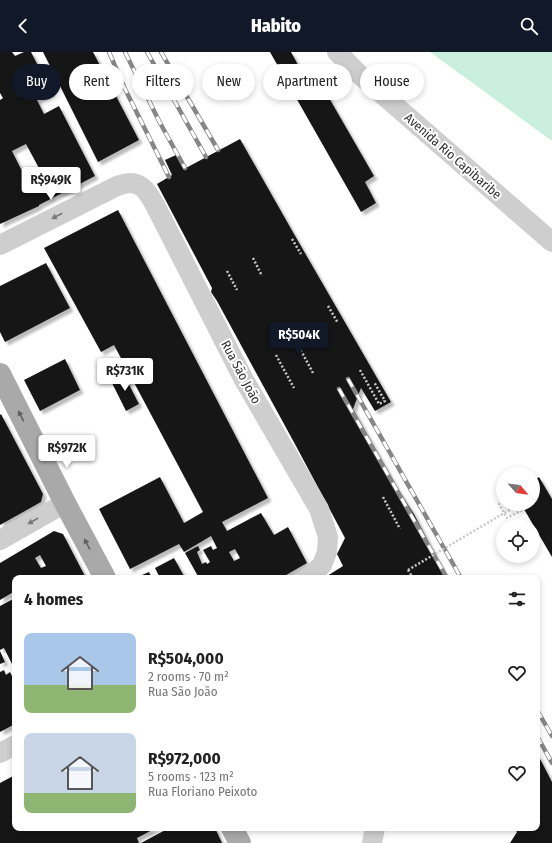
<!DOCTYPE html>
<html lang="en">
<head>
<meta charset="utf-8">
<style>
  body { margin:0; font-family:"Fira Sans Condensed",sans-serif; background:#f2f2f2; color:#222; height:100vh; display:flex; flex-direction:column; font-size:15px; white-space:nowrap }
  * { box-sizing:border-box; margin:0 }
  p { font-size:13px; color:#767676 }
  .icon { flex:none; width:22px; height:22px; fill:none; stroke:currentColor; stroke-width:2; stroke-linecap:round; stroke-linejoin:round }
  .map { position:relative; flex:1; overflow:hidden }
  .sheet { position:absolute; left:12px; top:523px; width:528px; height:256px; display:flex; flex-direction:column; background:#fff; border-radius:8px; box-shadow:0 2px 6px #0003 }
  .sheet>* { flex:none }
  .banner { position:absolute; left:12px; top:12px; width:528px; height:36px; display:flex; gap:8px }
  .needle { width:26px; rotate:118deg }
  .buttons { position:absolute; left:496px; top:415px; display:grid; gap:8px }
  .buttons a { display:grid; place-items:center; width:44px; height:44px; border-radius:50%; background:#fff; box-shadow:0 2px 6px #0003; font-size:20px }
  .price { position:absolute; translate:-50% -34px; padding:0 9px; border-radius:4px; background:#fff; color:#222; font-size:13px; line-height:26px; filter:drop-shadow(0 1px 2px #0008) }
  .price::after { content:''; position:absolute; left:50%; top:24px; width:12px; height:9px; margin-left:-6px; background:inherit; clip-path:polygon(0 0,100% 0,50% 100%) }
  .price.current { background:#111827; color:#fff }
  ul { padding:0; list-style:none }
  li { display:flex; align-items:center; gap:12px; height:100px; padding:0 12px }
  li span { display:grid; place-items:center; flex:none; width:112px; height:80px; border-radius:8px; color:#555 }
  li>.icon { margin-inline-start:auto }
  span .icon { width:48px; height:48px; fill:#fffc; stroke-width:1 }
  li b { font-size:17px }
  h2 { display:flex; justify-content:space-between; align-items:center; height:48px; padding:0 12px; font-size:17px }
  .pill { padding:0 14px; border-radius:18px; background:#fff; box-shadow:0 2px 6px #0003; font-size:14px; line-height:36px }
  .pill.current { background:#111827; color:#fff }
  header { display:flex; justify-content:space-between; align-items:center; height:52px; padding:0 12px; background:#111827; color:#fff; font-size:18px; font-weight:800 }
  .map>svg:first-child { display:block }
  .water { fill:#caefe0 }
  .building { fill:#181818; fill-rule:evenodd; filter:url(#shadow) }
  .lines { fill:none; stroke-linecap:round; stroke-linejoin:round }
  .path { stroke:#c8c8c8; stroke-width:2.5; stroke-dasharray:2 2; stroke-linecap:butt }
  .minor { stroke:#cecece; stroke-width:20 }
  .major { stroke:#a9a9a9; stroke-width:22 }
  .rail-casing { stroke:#868686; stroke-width:4.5 }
  .rail { stroke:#fff; stroke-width:3; stroke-dasharray:9; stroke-linecap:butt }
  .path-bridge { stroke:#c8c8c8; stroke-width:2.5; stroke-dasharray:2 2; stroke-linecap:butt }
  .oneway { fill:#787878 }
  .oneway2 { fill:#616161 }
  .labels { text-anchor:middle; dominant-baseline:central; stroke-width:4; stroke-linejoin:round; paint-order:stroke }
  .street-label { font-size:13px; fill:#313131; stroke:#fff }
</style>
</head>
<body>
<header><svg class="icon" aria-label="back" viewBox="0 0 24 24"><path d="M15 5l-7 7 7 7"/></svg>Habito<svg class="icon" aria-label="search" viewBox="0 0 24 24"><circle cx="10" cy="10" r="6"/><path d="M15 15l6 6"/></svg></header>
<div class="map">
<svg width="552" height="791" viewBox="0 0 552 791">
  <defs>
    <filter id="shadow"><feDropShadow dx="3.5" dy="3.5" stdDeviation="1" flood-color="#0004"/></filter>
  </defs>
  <rect width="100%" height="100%" fill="#fff"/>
  <path class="water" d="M430,0H552V89Z"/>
  <path class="building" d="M0,0H12L15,4L24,0H31L52,41L37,48L44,62L59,54L95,124L39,153V154L0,172V48L3,46L0,41ZM26,92L47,131L32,139L12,99Z
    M43,0H93L139,88L98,110Z
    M270,0H291L303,22L318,15L326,30L321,32L374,124L365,130L376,151L361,160Z
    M240,87L294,182L391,350L375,359L361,336L353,357L397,436L414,462L447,526H324L343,514L337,502L345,486L296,394L217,249L211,240L212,236L157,132L172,123L165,108L176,103L184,117Z
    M118,158L268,446L222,470L227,479L261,461L274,483L288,475L307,511L281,526H256L255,524L252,526H199L185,501L198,494L200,498L197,500L202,512L206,510L207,512L210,510L203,498L211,494L213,498L217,496L211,484L184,500L179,492L130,517L99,457L160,425L184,471L203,460L114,293L101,300L44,196ZM235,497L240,506L234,509L229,500Z
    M46,211L70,256L5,290L0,280V234Z
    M65,307L80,338L40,359L24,328Z
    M123,321L139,352L126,359L110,327Z
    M1,362L43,442L41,450L0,473V363Z
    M539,425L552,447V505L521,452H533V429Z
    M54,479L63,482L86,526H47L45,523L39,526H15V539L0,548V511ZM40,503L46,514L41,516L35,506Z
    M174,506L185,526H160L155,516Z
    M149,520L152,526H144L142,523Z
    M15,546V618L4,596L0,598V554Z
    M0,599L5,610L0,612Z
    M4,618L6,623L10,620L12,624L15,623V672L0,680V620Z
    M537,701L552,730V791H510L517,780L514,776H537Z
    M15,723V776H133L134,778L137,776H156L137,786L139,791H0V731Z
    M169,776H215L222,791H141Z"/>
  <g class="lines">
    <path class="path" d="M292,187L301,202
      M253,206L262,224
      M227,219L237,238
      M328,254L338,271
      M297,291L313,321
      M276,303L294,336
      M360,318L379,352L385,349L374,330
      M383,445L400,477
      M503,449L499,452L507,466L524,457
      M508,452L511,457
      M408,518L413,526"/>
    <path class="minor" d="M337,0L360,23L552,190
      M0,193L117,134C121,133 126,131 130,131C144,131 149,143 155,153L243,326L319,457L328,485L327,500L322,513L307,526
      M0,488L65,451
      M0,701L15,693
      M372,791L375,776"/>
    <path class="major" d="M0,322L65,451L105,526
      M232,776L240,791"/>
    <g class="rail-casing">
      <path id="rail" d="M109,0L125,37L169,125
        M125,0L159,69L185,116
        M147,0L206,105
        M161,0L218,98
        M348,327L461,526
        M339,337L447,526
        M537,658L552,684
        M537,684L552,711"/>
    </g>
    <use href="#rail" class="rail"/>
    <path class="path-bridge" d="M408,518L511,457"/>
  </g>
  <defs><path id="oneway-solid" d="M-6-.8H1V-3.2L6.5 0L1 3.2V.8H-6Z"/></defs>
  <g class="oneway">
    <use href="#oneway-solid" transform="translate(57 164) rotate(153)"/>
    <use href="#oneway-solid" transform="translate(33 469) rotate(150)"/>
  </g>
  <g class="oneway2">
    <use href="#oneway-solid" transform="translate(21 364) rotate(-117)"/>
    <use href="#oneway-solid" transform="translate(87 492) rotate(-118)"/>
  </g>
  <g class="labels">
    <g class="street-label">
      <text transform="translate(453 104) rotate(41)">Avenida Rio Capibaribe</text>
      <text transform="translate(241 320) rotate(62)">Rua São João</text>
    </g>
  </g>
</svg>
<div class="buttons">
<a><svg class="needle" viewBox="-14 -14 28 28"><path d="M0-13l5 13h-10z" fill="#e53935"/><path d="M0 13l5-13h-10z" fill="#767676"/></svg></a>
<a><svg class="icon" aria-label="locate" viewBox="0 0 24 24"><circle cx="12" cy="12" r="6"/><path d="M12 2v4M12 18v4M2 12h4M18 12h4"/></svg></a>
</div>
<b class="price" style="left:51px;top:149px">R$949K</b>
<b class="price current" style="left:299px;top:304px">R$504K</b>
<b class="price" style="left:125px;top:340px">R$731K</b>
<b class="price" style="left:67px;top:417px">R$972K</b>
<div class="banner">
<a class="pill current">Buy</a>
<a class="pill">Rent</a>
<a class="pill">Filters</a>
<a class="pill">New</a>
<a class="pill">Apartment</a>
<a class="pill">House</a>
</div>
<section class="sheet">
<h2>4 homes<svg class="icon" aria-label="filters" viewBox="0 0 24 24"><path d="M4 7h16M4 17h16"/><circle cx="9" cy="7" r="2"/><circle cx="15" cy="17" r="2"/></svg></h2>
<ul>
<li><span style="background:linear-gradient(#a9c7e8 65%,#8fb573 0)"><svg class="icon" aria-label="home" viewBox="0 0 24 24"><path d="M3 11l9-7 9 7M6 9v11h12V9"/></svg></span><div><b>R$504,000</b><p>2 rooms · 70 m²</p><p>Rua São João</p></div><svg class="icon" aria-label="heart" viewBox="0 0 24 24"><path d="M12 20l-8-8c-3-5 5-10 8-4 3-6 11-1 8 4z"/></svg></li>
<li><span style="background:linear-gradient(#c9d6e8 75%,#8fb573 0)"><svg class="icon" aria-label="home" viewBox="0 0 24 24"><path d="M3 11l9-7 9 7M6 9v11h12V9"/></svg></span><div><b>R$972,000</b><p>5 rooms · 123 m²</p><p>Rua Floriano Peixoto</p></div><svg class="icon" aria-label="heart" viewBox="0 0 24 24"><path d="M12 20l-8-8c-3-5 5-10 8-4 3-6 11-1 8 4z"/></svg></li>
</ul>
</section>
</div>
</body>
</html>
